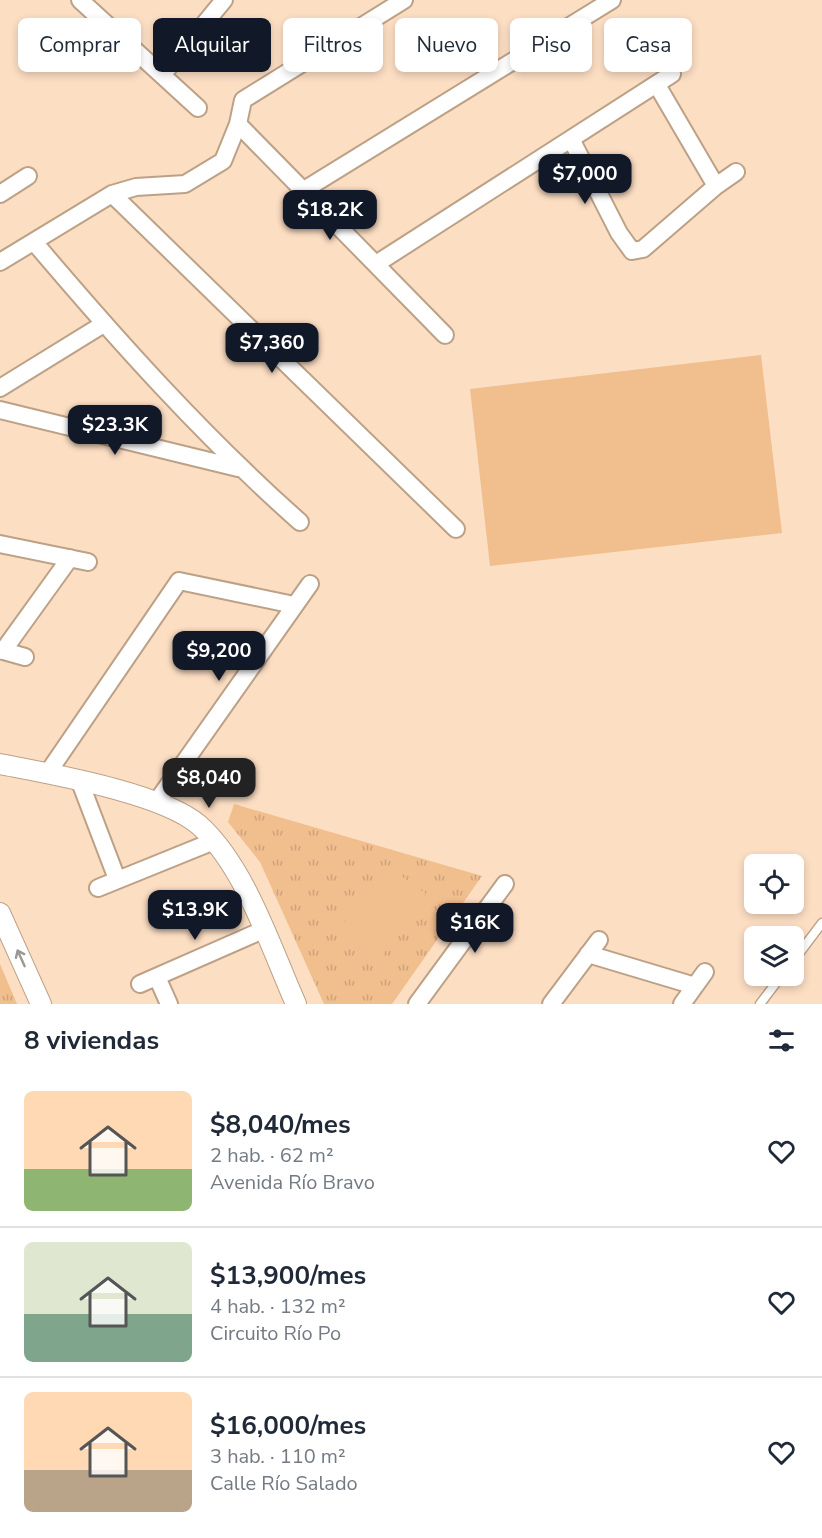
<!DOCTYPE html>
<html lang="es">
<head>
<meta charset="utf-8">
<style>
  body { margin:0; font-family:"Nunito Sans",sans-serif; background:#f2f2f3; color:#1f2937; height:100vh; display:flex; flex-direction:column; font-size:22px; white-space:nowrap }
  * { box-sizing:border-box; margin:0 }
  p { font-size:20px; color:#747a83 }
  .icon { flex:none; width:33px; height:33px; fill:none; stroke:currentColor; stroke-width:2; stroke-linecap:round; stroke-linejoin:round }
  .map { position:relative; height:1004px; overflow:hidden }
  .panel { display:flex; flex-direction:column; background:#fff; flex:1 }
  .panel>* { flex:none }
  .top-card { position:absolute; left:18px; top:18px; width:786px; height:54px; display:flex; gap:12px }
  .buttons { position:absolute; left:744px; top:854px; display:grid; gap:12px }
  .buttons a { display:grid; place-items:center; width:60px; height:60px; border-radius:9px; background:#fff; box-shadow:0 3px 9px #0003; font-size:30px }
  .price { position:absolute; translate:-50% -51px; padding:0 14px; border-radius:12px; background:#111827; color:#fff; font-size:20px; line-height:39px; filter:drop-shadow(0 2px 3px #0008) }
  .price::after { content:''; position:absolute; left:50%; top:36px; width:18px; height:14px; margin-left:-9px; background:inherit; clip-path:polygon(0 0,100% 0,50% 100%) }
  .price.selected { background:#222; color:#fff }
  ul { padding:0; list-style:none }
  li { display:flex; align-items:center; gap:18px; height:150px; padding:0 24px }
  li+li { border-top:2px solid #e0e1e3 }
  li span { display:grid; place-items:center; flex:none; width:168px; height:120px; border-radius:9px; color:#555 }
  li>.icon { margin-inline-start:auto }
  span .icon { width:72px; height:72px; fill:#fffc; stroke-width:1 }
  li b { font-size:26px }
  h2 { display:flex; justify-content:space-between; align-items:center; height:72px; padding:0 24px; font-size:26px }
  .tag { padding:0 21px; border-radius:9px; background:#fff; box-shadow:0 3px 9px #0003; font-size:21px; line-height:54px }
  .tag.selected { background:#111827; color:#fff }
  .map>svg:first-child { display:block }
  .grass { fill:url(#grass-tufts) }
  .garden { fill:#f1be8e }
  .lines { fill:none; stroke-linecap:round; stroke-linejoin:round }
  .service-casing { stroke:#bda187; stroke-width:11 }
  .minor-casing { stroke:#bda187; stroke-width:20 }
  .tertiary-casing { stroke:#bda187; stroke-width:22 }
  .service { stroke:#fff; stroke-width:8 }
  .minor { stroke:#fff; stroke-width:16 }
  .tertiary { stroke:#fff; stroke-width:20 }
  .oneway { stroke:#9b9792 }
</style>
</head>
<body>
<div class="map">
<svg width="822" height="1004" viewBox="0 0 822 1004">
  <defs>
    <pattern id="grass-tufts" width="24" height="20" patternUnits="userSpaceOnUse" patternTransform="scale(1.5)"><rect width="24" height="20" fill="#f1be8e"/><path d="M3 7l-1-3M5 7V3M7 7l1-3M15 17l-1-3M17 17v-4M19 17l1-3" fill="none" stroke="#cea379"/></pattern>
  </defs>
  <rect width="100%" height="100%" fill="#fcdec3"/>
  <path class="grass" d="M234,804L482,876L392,1004H324L260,862L228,822Z
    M0,964L17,1004H0Z"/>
  <path class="garden" d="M761,355L782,533L490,566L470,389Z
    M386,865L426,894L378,962L337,933Z"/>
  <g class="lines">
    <g class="service-casing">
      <path id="service" d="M794,960L822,923
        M760,1004L782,975"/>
    </g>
    <g class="minor-casing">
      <path id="minor" d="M80,0L198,108
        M163,74L224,0
        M657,85L716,186
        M238,124L445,335
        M571,139L619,233L632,251L643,249L716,186L736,172
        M304,190L612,0
        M0,194L28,176
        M112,194L456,529
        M34,242C117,340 203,436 300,522
        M0,262L112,194L136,187L185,184L223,161L238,124L243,100L404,0
        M376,264L672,74
        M0,388L102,325
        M0,410L238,468
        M0,544L88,562
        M0,650L25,657
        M3,651L70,558
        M47,774L179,581L294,605
        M80,782L117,879
        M157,801L310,584
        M98,888L214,841
        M588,954L695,986
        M157,977L169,1004
        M140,984L263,930
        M417,1004L505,884
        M551,1004L599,940
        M682,1004L705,972"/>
    </g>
    <g class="tertiary-casing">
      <path id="tertiary" d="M0,764C51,774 162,793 199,825C245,866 271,948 296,1004
        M0,913L41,1004"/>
    </g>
    <use href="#service" class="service"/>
    <use href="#minor" class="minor"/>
    <use href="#tertiary" class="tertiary"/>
  </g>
  <defs><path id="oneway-shaft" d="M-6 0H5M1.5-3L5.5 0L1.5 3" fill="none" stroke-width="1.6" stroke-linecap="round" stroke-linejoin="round" transform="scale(1.5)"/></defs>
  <use class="oneway" href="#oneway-shaft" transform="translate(21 958) rotate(-114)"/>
</svg>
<div class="buttons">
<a><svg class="icon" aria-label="locate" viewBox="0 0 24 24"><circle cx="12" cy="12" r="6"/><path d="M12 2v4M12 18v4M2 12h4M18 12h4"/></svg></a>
<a><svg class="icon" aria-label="layers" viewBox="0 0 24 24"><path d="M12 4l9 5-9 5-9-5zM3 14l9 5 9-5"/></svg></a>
</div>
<b class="price" style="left:585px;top:205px">$7,000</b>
<b class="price" style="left:330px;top:241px">$18.2K</b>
<b class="price" style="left:272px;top:374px">$7,360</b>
<b class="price" style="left:115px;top:456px">$23.3K</b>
<b class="price" style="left:219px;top:682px">$9,200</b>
<b class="price selected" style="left:209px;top:809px">$8,040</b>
<b class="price" style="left:195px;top:941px">$13.9K</b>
<b class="price" style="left:475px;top:954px">$16K</b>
<div class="top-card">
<a class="tag">Comprar</a>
<a class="tag selected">Alquilar</a>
<a class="tag">Filtros</a>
<a class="tag">Nuevo</a>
<a class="tag">Piso</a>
<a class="tag">Casa</a>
</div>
</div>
<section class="panel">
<h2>8 viviendas<svg class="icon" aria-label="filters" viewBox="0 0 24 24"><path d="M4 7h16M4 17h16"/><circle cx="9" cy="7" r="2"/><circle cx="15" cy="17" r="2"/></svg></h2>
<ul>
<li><span style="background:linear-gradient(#ffd9b3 65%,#8fb573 0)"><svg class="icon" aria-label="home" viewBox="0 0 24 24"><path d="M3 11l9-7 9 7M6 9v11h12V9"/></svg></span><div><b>$8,040/mes</b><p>2 hab. · 62 m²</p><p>Avenida Río Bravo</p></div><svg class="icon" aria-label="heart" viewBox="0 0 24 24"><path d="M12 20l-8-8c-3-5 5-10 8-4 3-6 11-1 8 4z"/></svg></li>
<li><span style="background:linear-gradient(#dfe7d0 60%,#7fa58c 0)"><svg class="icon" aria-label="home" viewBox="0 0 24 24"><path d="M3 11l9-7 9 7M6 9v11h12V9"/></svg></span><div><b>$13,900/mes</b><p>4 hab. · 132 m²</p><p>Circuito Río Po</p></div><svg class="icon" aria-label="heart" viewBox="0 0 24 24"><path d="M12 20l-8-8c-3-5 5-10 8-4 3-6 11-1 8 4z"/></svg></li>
<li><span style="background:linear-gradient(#ffd9b3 65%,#b9a48a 0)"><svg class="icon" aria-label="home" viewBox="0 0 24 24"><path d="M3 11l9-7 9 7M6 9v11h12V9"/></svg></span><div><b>$16,000/mes</b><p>3 hab. · 110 m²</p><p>Calle Río Salado</p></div><svg class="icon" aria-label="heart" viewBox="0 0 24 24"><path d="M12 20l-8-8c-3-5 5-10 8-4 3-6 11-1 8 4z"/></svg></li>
</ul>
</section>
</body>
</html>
